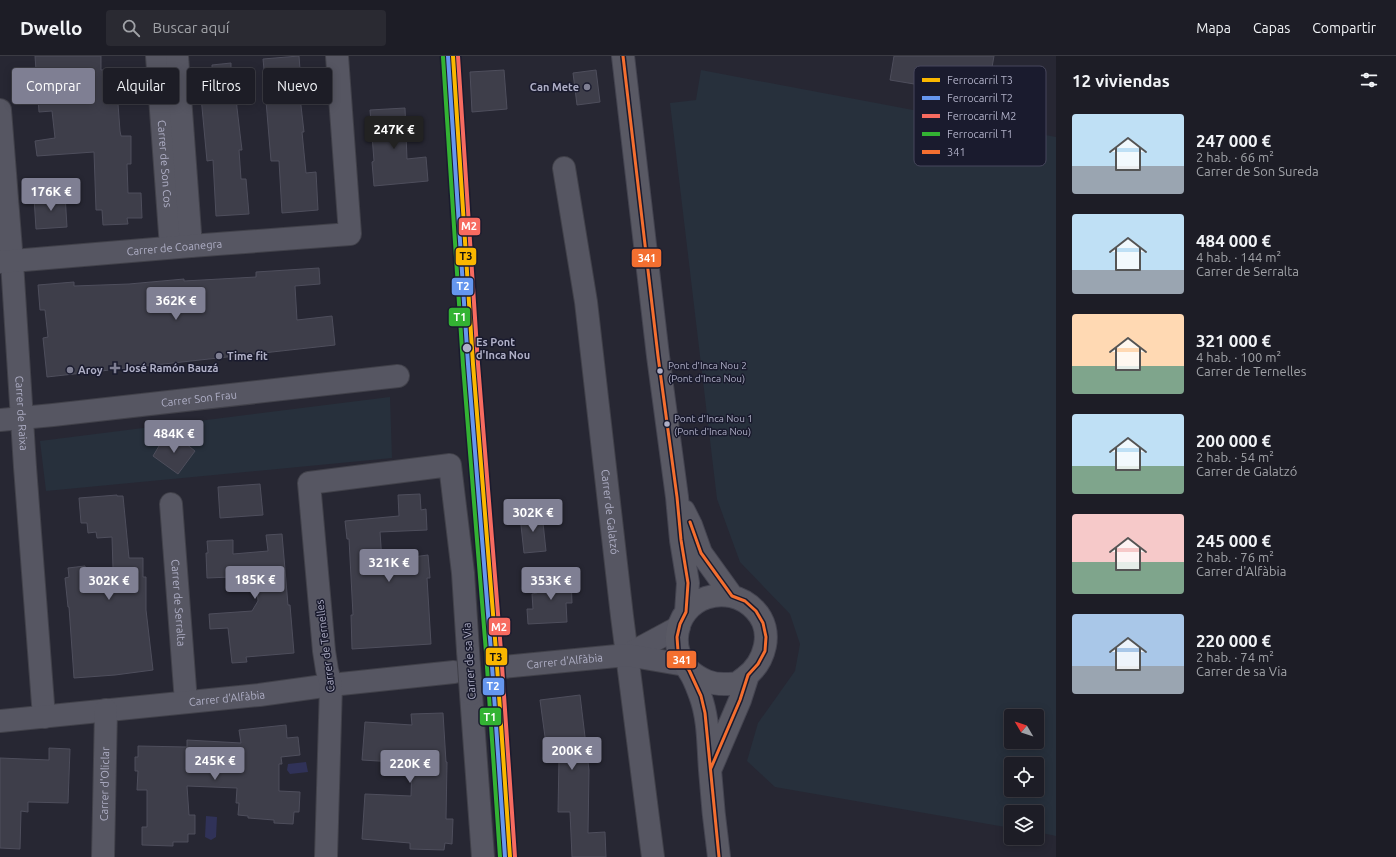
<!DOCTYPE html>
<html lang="es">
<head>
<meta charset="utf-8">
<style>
  body { margin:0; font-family:Ubuntu,sans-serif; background:#2a2a32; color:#f1f3f6; height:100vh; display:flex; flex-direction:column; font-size:15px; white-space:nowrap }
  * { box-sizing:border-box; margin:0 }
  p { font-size:13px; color:#a0a2a7 }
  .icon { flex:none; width:22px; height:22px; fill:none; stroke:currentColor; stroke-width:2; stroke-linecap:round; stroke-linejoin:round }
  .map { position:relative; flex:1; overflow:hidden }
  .panel { display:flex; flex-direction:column; background:#1d1d26; width:340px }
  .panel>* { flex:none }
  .top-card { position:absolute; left:12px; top:12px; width:380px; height:36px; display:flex; gap:8px }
  .needle { width:26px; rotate:309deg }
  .buttons { position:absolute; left:1004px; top:653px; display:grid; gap:8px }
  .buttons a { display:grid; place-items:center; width:40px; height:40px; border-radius:4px; background:#1d1d26; box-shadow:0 2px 10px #0003,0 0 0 1px #3b3b43; font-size:20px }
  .price { position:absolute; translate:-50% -34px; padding:0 9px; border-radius:4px; background:#7f7f93; color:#fff; font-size:13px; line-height:26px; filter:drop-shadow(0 1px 2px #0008) }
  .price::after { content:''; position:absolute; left:50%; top:24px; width:12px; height:9px; margin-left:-6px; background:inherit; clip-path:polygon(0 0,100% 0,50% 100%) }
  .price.selected { background:#222; color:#fff }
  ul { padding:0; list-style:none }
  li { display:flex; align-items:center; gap:12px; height:100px; padding:0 16px }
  li span { display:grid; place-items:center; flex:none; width:112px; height:80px; border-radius:4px; color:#555 }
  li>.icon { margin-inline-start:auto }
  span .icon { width:48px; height:48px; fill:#fffc; stroke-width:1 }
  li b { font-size:17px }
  h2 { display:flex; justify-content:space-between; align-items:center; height:48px; padding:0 16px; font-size:17px }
  .pill { padding:0 14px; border-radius:4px; background:#1d1d26; box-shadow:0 2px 10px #0003,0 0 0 1px #3b3b43; font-size:14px; line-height:36px }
  .pill.selected { background:#7f7f93; color:#fff }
  header { display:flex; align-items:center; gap:24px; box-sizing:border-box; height:56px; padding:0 20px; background:#1d1d26; border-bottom:1px solid #3b3b43 }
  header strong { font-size:19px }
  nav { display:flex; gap:22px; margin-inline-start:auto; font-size:14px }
  .search { width:280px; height:36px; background:#2a2a32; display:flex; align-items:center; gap:10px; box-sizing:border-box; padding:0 14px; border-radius:4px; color:#a0a2a7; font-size:15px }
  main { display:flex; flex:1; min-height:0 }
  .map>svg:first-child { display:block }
  .green { fill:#27303c; fill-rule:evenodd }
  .water { fill:#303258 }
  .building { fill:#3e3e4a; stroke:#4e4e5c }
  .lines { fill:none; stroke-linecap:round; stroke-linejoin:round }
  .minor-tunnel { stroke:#424250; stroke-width:22; stroke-dasharray:22 11; stroke-linecap:butt }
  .minor-casing { stroke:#41414a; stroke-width:24 }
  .major-casing { stroke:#444450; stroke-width:24 }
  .minor { stroke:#565662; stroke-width:22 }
  .major { stroke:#595964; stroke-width:22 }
  .minor-bridge-casing { stroke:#41414a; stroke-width:24; stroke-linecap:butt }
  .minor-bridge { stroke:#565662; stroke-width:22 }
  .bus-1-casing { stroke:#1a1b2e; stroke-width:6 }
  .bus-1 { stroke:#f46f30; stroke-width:3 }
  .rail-1-casing { stroke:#1a1b2e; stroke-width:7 }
  .rail-2-casing { stroke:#1a1b2e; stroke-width:7 }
  .rail-3-casing { stroke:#1a1b2e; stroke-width:7 }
  .rail-4-casing { stroke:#1a1b2e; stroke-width:7 }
  .rail-1 { stroke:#fab700; stroke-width:4 }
  .rail-2 { stroke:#6596ee; stroke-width:4 }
  .rail-3 { stroke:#f76b60; stroke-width:4 }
  .rail-4 { stroke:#33b333; stroke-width:4 }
  .poi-dot { fill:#7f7f93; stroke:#1a1b2e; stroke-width:1.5 }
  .stop-dot { fill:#afafc6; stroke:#1a1b2e; stroke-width:1.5 }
  .labels { text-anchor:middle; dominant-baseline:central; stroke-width:3; stroke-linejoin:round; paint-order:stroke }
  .bus-label { font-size:10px; fill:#afafc6; stroke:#1a1b2e; text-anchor:start }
  .poi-label { font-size:11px; font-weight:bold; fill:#afafc6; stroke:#1a1b2e; text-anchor:start }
  .street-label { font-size:11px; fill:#afafc6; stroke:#1a1b2e }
  .stop-label { font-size:11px; font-weight:bold; fill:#afafc6; stroke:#1a1b2e; text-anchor:start }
  .key { fill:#1a1b2e; stroke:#47475c; stroke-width:1 }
  .key-label { font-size:11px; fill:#afafc6 }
  .line-badge { stroke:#1a1b2e; stroke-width:1.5 }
  .badge-label { font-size:11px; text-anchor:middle; font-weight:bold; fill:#fff }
  .pale-badge-label { font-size:11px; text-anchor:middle; font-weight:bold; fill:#111 }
</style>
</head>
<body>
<header>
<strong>Dwello</strong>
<div class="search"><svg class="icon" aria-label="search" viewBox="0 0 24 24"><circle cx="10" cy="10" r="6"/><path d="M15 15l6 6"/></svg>Buscar aquí</div>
<nav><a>Mapa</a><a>Capas</a><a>Compartir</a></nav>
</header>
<main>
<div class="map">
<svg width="1056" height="801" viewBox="0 0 1056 801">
  <rect width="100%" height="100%" fill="#272733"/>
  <path class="green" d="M701,14L1056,81V780L1037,776V756H1011V772L775,731L747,705L758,667L795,615L800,588L790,558L740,506L717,443L670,47L696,44ZM1011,660H1037V686H1011ZM1011,708H1037V734H1011Z
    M390,341L392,402L46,435L40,385Z"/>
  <path class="water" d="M306,706L308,716L290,718L287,714L288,708Z
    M206,760L217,761L216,781L211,784L205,781Z"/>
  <path class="building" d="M35,0H101V14L120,13V21H126L128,47L118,48L120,75L121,80H131V108H127L128,137H141L142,162H127L128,168L103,169L102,154H96L94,96L37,100L35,85L55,82L52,55L39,56Z
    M299,0L302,40L300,41L304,76H302L306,117L316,116L318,154L282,157L279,105H271L266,45H267L263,3Z
    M894,0H994L987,40L890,24Z
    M231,7V17H234L237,52L241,86L242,94H239L241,123H246L249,158L216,160L213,104L207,105L200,30H202L201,12H212V9Z
    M504,14L507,53L472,56L470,16Z
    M596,14L600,46L577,49L573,17Z
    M405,52L407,103L426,101L428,125L374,130L372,106L374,105L370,54Z
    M65,138L67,171L36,173L34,141Z
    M319,212L320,228L295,230L297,264L332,260L335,289L47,321L43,282L48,281L45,254H40L38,229L74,226V230L129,228L184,223V225L256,221V216Z
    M180,383L195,395L178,418L153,400L162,385Z
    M260,428L263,459L220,462L218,431Z
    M420,438L421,454L426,453L427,474L380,476L382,505L428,499L430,522H427L431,588L352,593L351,559H353L349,483H347L345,465L399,460L398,439Z
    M117,439V440H123L129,502H143V521H146V554L153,614L115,619L74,622L69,551H68L65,522L69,521L68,512L85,510L86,515L113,513L112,481L97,482L96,476L88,477L87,467H81L79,442Z
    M542,457L546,495L524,497L520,460Z
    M282,478L288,549H290L294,597L246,601L247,606L232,607L228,572L210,573L209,558L252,555L258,545L256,520L207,522L206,497H208L207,485L233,484V498L268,495L266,479Z
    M571,522L572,547H566L567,566L528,568L527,553H533L532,538L537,537L536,524Z
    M580,639L589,714L588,777L605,776L606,801H572L570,756H558L559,702L548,703L540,644Z
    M443,657L446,706H447L446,763H453L452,788L445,787L444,794L410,793V787L362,783L365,738L411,740L412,707L362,704L365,666L412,669L411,658Z
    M286,669L287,682L298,681L300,699L281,701L282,708H279V735L300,736L299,756H294L293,768L274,767V764L248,762V760L238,759L239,747H236L237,732L187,730L189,759H195V778H188V786H173V790L142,789V771H147V734H137L138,715H135V701H138V690L187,691V684L241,687L239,674Z
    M49,692L70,693L68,747L28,746V756L21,755L20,793L0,792V702L49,704Z"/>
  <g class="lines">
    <path class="minor-tunnel" d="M454,616L503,611"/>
    <g class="minor-casing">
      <g id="minor">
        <path id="s1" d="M157,0L171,191"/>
        <path d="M177,0L191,190"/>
        <path id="s2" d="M0,54L12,206L25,411L44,661"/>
        <path id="s3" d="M564,112L586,246L622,560L653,801"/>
        <path id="s4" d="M0,206L191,190L350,178L337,0"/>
        <path id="s5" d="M0,364L53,359L398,320"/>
        <path id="s6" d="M171,448L186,646"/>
        <path d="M627,599L679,571"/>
        <path id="s7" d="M503,611L627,599L685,609"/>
        <path d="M471,638L483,801"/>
        <path id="s8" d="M0,665L259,639L331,629L454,616"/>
        <path id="s9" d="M103,801L106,654"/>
        <path d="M326,801L331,629L327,614L324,595L309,427L450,409L463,517L468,595"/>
      </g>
    </g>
    <g class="major-casing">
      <path id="major" d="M623,0L658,300L677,441L681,484L688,527L686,556
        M684,455L691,469L701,497L732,540
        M689,614C701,624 712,629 728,628C730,628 734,628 737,627C739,626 742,623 744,622C765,607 775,575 755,554C728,525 679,541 677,581C676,597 682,602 689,615C694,622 697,631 700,639C709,663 708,689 710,714C712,743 715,772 719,801
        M711,712L740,644L748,619"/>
    </g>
    <use href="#minor" class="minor"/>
    <use href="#major" class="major"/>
    <g class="minor-bridge-casing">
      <path id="minor-bridge" d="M468,595L471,638"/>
    </g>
    <use href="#minor-bridge" class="minor-bridge"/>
    <g class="bus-1-casing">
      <path id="bus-1" d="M623,0L658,300L677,441L681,484L688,527L686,556L680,568L677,581L678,595L682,605L689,614L701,640L705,657L719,801
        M690,466L701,497L732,540L745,545L756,555L763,567L766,581L765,595L758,608L748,619L740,644L711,712"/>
    </g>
    <use href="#bus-1" class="bus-1"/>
    <g class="rail-1-casing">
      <path id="rail-1" d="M453,0L473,308L496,595L510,801"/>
    </g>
    <g class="rail-2-casing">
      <path id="rail-2" d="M448,0L468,308L491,595L505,801"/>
    </g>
    <g class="rail-3-casing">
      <path id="rail-3" d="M458,0L478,308L501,595L515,801"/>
    </g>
    <g class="rail-4-casing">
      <path id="rail-4" d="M443,1L463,309L486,596L500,801"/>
    </g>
    <use href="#rail-1" class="rail-1"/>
    <use href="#rail-2" class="rail-2"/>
    <use href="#rail-3" class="rail-3"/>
    <use href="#rail-4" class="rail-4"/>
  </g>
  <g class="poi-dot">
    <circle cx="587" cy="31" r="4"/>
    <circle cx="219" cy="300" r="4"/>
    <path d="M113 306h4v4h4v4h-4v4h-4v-4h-4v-4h4z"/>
    <circle cx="70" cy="314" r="4"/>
  </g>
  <g class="stop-dot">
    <circle cx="467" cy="292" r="5"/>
    <circle cx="660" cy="315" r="3.5"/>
    <circle cx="667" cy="368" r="3.5"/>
  </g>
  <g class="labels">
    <g class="bus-label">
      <text x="668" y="309">Pont d'Inca Nou 2<tspan x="668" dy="13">(Pont d'Inca Nou)</tspan></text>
      <text x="674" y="362">Pont d'Inca Nou 1<tspan x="674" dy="13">(Pont d'Inca Nou)</tspan></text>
    </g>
    <g class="poi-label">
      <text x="579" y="31" text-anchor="end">Can Mete</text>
      <text x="227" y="300">Time fit</text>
      <text x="123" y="312">José Ramón Bauzá</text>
      <text x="78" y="314">Aroy</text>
    </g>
    <g class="street-label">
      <text stroke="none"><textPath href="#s1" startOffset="108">Carrer de Son Cos</textPath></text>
      <text stroke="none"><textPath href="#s4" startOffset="175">Carrer de Coanegra</textPath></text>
      <text stroke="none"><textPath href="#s5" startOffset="200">Carrer Son Frau</textPath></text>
      <text stroke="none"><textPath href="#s2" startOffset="304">Carrer de Raixa</textPath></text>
      <text stroke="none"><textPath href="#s3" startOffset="347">Carrer de Galatzó</textPath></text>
      <text stroke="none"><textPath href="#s6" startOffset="99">Carrer de Serralta</textPath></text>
      <text transform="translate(325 590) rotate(-97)">Carrer de Ternelles</text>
      <text transform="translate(469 605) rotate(-94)">Carrer de sa Via</text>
      <text stroke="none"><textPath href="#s7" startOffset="62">Carrer d'Alfàbia</textPath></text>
      <text stroke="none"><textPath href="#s8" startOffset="228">Carrer d'Alfàbia</textPath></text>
      <text stroke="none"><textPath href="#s9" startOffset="73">Carrer d'Oliclar</textPath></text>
    </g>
    <g class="stop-label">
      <text x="476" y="286">Es Pont<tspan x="476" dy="13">d'Inca Nou</tspan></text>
    </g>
  </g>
  <rect x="914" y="10" width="132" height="100" rx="6" class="key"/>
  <rect x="922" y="22" width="18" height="4" fill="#fab700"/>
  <rect x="922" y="40" width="18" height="4" fill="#6596ee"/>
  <rect x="922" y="58" width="18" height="4" fill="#f76b60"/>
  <rect x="922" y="76" width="18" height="4" fill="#33b333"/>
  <rect x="922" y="94" width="18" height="4" fill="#f46f30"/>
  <g class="key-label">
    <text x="947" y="28">Ferrocarril T3</text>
    <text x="947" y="46">Ferrocarril T2</text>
    <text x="947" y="64">Ferrocarril M2</text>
    <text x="947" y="82">Ferrocarril T1</text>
    <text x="947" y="100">341</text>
  </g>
  <g class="line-badge">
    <rect x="458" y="161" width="23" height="19" rx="4" fill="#f76b60"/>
    <rect x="455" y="191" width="22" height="19" rx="4" fill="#fab700"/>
    <rect x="631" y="192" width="31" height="20" rx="4" fill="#f46f30"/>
    <rect x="451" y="221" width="23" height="19" rx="4" fill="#6596ee"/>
    <rect x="448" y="251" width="23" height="20" rx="4" fill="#33b333"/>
    <rect x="488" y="561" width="23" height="19" rx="4" fill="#f76b60"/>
    <rect x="485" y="591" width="23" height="19" rx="4" fill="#fab700"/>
    <rect x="666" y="594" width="31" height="19" rx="4" fill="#f46f30"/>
    <rect x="482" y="621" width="23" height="19" rx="4" fill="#6596ee"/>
    <rect x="479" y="651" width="23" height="19" rx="4" fill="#33b333"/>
  </g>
  <g class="badge-label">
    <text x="469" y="174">M2</text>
    <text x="647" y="206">341</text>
    <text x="463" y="234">T2</text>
    <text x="460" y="265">T1</text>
    <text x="499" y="575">M2</text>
    <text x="682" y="608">341</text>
    <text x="493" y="634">T2</text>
    <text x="490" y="665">T1</text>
  </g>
  <g class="pale-badge-label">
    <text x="466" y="204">T3</text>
    <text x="496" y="605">T3</text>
  </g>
</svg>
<div class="buttons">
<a><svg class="needle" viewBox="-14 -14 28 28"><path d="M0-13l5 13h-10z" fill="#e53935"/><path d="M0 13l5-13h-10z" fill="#a0a2a7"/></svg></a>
<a><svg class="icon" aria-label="locate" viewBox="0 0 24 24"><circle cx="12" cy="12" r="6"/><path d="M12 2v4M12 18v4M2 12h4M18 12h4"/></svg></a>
<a><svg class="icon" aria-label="layers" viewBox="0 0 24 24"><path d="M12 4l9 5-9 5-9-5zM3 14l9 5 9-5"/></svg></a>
</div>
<b class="price selected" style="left:394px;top:94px">247K €</b>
<b class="price" style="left:51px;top:156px">176K €</b>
<b class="price" style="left:176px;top:265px">362K €</b>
<b class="price" style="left:174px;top:398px">484K €</b>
<b class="price" style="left:533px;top:477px">302K €</b>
<b class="price" style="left:389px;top:527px">321K €</b>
<b class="price" style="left:255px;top:544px">185K €</b>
<b class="price" style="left:109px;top:545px">302K €</b>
<b class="price" style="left:551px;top:545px">353K €</b>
<b class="price" style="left:572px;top:715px">200K €</b>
<b class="price" style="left:215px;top:725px">245K €</b>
<b class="price" style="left:410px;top:728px">220K €</b>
<div class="top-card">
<a class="pill selected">Comprar</a>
<a class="pill">Alquilar</a>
<a class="pill">Filtros</a>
<a class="pill">Nuevo</a>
</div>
</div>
<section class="panel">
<h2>12 viviendas<svg class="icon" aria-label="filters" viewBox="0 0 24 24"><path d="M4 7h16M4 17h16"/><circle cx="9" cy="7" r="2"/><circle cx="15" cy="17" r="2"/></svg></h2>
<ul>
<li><span style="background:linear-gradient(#bfe0f5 65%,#9aa5b1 0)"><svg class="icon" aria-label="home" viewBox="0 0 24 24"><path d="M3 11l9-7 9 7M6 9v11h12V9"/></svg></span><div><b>247 000 €</b><p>2 hab. · 66 m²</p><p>Carrer de Son Sureda</p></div></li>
<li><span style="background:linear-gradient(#bfe0f5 70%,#9aa5b1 0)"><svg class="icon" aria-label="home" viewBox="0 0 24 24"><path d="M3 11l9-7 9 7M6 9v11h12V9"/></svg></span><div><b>484 000 €</b><p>4 hab. · 144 m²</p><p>Carrer de Serralta</p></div></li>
<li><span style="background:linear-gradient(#ffd9b3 65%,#7fa58c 0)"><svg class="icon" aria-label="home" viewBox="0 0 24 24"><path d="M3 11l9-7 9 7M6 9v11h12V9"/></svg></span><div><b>321 000 €</b><p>4 hab. · 100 m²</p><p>Carrer de Ternelles</p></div></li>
<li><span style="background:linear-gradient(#bfe0f5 65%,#7fa58c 0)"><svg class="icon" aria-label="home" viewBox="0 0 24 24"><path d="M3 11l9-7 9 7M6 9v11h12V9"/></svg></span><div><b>200 000 €</b><p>2 hab. · 54 m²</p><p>Carrer de Galatzó</p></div></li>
<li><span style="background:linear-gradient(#f6c9c9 60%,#7fa58c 0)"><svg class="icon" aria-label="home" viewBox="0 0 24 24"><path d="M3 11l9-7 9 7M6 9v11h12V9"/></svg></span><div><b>245 000 €</b><p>2 hab. · 76 m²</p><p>Carrer d'Alfàbia</p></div></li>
<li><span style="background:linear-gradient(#a9c7e8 65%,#9aa5b1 0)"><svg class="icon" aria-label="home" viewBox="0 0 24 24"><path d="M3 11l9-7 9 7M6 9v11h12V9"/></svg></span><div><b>220 000 €</b><p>2 hab. · 74 m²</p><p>Carrer de sa Via</p></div></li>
</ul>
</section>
</main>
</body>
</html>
